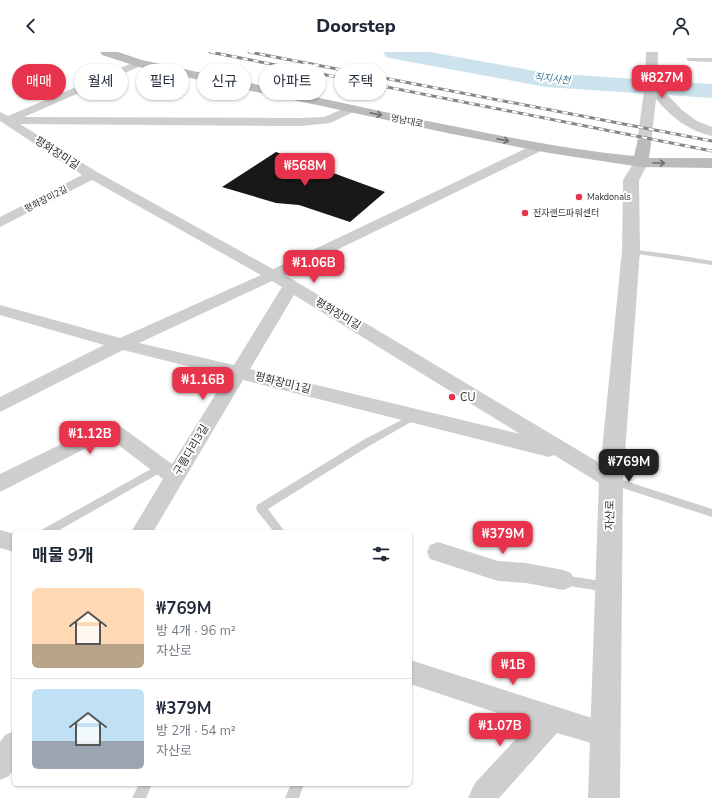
<!DOCTYPE html>
<html lang="ko">
<head>
<meta charset="utf-8">
<style>
  body { margin:0; font-family:"Nunito Sans","Noto Sans KR",sans-serif; background:#f2f2f3; color:#1f2937; height:100vh; display:flex; flex-direction:column; font-size:15px; white-space:nowrap }
  * { box-sizing:border-box; margin:0 }
  p { font-size:13px; color:#747a83 }
  .icon { flex:none; width:22px; height:22px; fill:none; stroke:currentColor; stroke-width:2; stroke-linecap:round; stroke-linejoin:round }
  .map { position:relative; flex:1; overflow:hidden }
  .side { position:absolute; left:12px; top:478px; width:400px; height:256px; display:flex; flex-direction:column; background:#fff; border-radius:6px; box-shadow:0 1px 3px #0004 }
  .side>* { flex:none }
  .hud { position:absolute; left:12px; top:12px; width:400px; height:36px; display:flex; gap:8px }
  .price { position:absolute; translate:-50% -34px; padding:0 9px; border-radius:8px; background:#e8334c; color:#fff; font-size:13px; line-height:26px; filter:drop-shadow(0 1px 2px #0008) }
  .price::after { content:''; position:absolute; left:50%; top:24px; width:12px; height:9px; margin-left:-6px; background:inherit; clip-path:polygon(0 0,100% 0,50% 100%) }
  .price.active { background:#222; color:#fff }
  ul { padding:0; list-style:none }
  li { display:flex; align-items:center; gap:12px; height:100px; padding:0 20px }
  li+li { border-top:1px solid #e0e1e3 }
  li span { display:grid; place-items:center; flex:none; width:112px; height:80px; border-radius:6px; color:#555 }
  li>.icon { margin-inline-start:auto }
  span .icon { width:48px; height:48px; fill:#fffc; stroke-width:1 }
  li b { font-size:17px }
  h2 { display:flex; justify-content:space-between; align-items:center; height:48px; padding:0 20px; font-size:17px }
  .pill { padding:0 14px; border-radius:18px; background:#fff; box-shadow:0 1px 3px #0004; font-size:14px; line-height:36px }
  .pill.active { background:#e8334c; color:#fff }
  header { display:flex; justify-content:space-between; align-items:center; height:52px; padding:0 20px; background:#fff; font-size:18px; font-weight:800 }
  .map>svg:first-child { display:block }
  .lines { fill:none; stroke-linecap:round; stroke-linejoin:round }
  .river { fill:#cce3ee; fill-rule:evenodd }
  .building { fill:#181818 }
  .service { fill:#cecece; fill-rule:evenodd }
  .minor { fill:#cecece; fill-rule:evenodd }
  .tertiary { fill:#cecece; fill-rule:evenodd }
  .secondary { fill:#bbb; fill-rule:evenodd }
  .rail-casing { stroke:#868686; stroke-width:3 }
  .rail { stroke:#fff; stroke-width:2; stroke-dasharray:5.5; stroke-linecap:butt }
  .oneway { stroke:#6f6f6f }
  .poi-dot { fill:#e8334c; stroke:#fff; stroke-width:1.5 }
  .labels { text-anchor:middle; dominant-baseline:central; stroke-width:4; stroke-linejoin:round; paint-order:stroke }
  .far-street-label { font-size:9px; fill:#313131; stroke:#fff }
  .far-poi-label { font-size:9px; fill:#313131; stroke:#fff; text-anchor:start }
  .far-water-label { font-size:10px; font-style:italic; fill:#3d7996; stroke:#fff }
  .street-label { font-size:11px; fill:#313131; stroke:#fff }
  .poi-label { font-size:11px; fill:#313131; stroke:#fff; text-anchor:start }
</style>
</head>
<body>
<header><svg class="icon" aria-label="back" viewBox="0 0 24 24"><path d="M15 5l-7 7 7 7"/></svg>Doorstep<svg class="icon" aria-label="person" viewBox="0 0 24 24"><circle cx="12" cy="8" r="4"/><path d="M4 21q1-7 8-7t8 7"/></svg></header>
<div class="map">
<svg width="712" height="746" viewBox="0 0 712 746">
  <rect width="100%" height="100%" fill="#fff"/>
  <g class="lines">
    <path class="river" d="M383,0H430L546,21L712,32V46L546,35L394,7L386,5Z"/>
  </g>
  <path class="building" d="M276,100L385,140L350,170L299,153L276,151L222,135Z"/>
  <g class="lines">
    <path class="service" d="M687,6H712V10L689,9L687,8Z
      M628,197L677,203L712,209V213L631,201L627,199Z
      M415,361L419,364L418,366L369,394L268,457L285,480H274L257,459L256,456L257,453L363,388Z
      M162,411L165,412L167,415L165,418L56,480H42L43,477Z
      M613,425L712,457V465L610,432L608,429L610,426Z
      M563,523L607,530L611,532L612,535L611,538L607,540L563,533L559,531L558,528L559,525Z
      M139,732H152L146,746H132Z
      M291,732H304L299,746H285Z"/>
    <path class="minor" d="M139,8L143,9L144,11L143,13L24,65L301,66L324,65L352,53L356,55L358,57L356,59L330,71L301,74L20,72L97,120L273,217L535,92H543L545,95L543,98L285,223L618,422L621,428L618,434L611,436L604,434L554,403L549,405L243,328L153,480H131L163,427L108,385L0,440V422L109,369L116,371L172,412L227,324L123,298L0,360V345L104,293L0,263V253L120,286L261,223L92,128L0,175V165L82,123L0,69V60L8,64ZM272,229L282,235L234,313L139,291ZM294,243L520,382L250,317Z
      M0,478L14,482V500L0,496Z
      M438,490L498,509L526,511L563,518L571,521L574,528L571,535L563,538L526,531L498,529L430,507L427,500L430,493Z
      M410,608L614,673L618,682L614,691L605,695L557,681L499,746H468L475,731L530,672L410,632Z
      M14,679V717L9,724L0,728V690L5,683Z"/>
    <path class="tertiary" d="M646,0H658L657,32L682,58L697,69L712,75V84C689,79 671,65 656,47L651,91L649,94L644,95L639,94L637,91L645,32Z
      M641,105L646,107L649,110L639,128L640,199L623,428L620,746H588L599,428L622,199L623,128L636,107Z"/>
    <path class="secondary" d="M100,0H118L142,8C231,27 320,46 408,65C483,80 558,97 634,104L637,91L639,88L644,87L649,88L651,91L649,106H712V116L641,115L549,101L452,82L139,15L102,3Z"/>
    <g class="rail-casing">
      <path id="rail" d="M210,0L712,99
        M249,0L712,89"/>
    </g>
    <use href="#rail" class="rail"/>
  </g>
  <defs><path id="oneway-shaft" d="M-6 0H5M1.5-3L5.5 0L1.5 3" fill="none" stroke-width="1.6" stroke-linecap="round" stroke-linejoin="round"/></defs>
  <g class="oneway">
    <use href="#oneway-shaft" transform="translate(376 62) rotate(11)"/>
    <use href="#oneway-shaft" transform="translate(503 88) rotate(11)"/>
    <use href="#oneway-shaft" transform="translate(659 111) rotate(3)"/>
  </g>
  <g class="poi-dot">
    <circle cx="579" cy="145" r="4"/>
    <circle cx="525" cy="161" r="4"/>
    <circle cx="452" cy="345" r="4"/>
  </g>
  <g class="labels">
    <g class="far-street-label">
      <text transform="translate(407 69) rotate(11)">영남대로</text>
      <text transform="translate(46 147) rotate(-27)">평화장미2길</text>
    </g>
    <g class="far-poi-label">
      <text x="587" y="145">Makdonals</text>
      <text x="533" y="161">전자랜드파워센터</text>
    </g>
    <g class="far-water-label">
      <text transform="translate(552 27) rotate(6)">직지사천</text>
    </g>
    <g class="street-label">
      <text transform="translate(57 101) rotate(33)">평화장미길</text>
      <text transform="translate(338 262) rotate(31)">평화장미길</text>
      <text transform="translate(283 331) rotate(14)">평화장미1길</text>
      <text transform="translate(191 398) rotate(-59)">구름다리3길</text>
      <text transform="translate(610 463) rotate(-89)">자산로</text>
    </g>
    <g class="poi-label">
      <text x="460" y="345">CU</text>
    </g>
  </g>
</svg>
<b class="price" style="left:662px;top:47px">₩827M</b>
<b class="price" style="left:305px;top:135px">₩568M</b>
<b class="price" style="left:314px;top:232px">₩1.06B</b>
<b class="price" style="left:203px;top:349px">₩1.16B</b>
<b class="price" style="left:90px;top:403px">₩1.12B</b>
<b class="price active" style="left:629px;top:431px">₩769M</b>
<b class="price" style="left:503px;top:503px">₩379M</b>
<b class="price" style="left:513px;top:634px">₩1B</b>
<b class="price" style="left:500px;top:695px">₩1.07B</b>
<div class="hud">
<a class="pill active">매매</a>
<a class="pill">월세</a>
<a class="pill">필터</a>
<a class="pill">신규</a>
<a class="pill">아파트</a>
<a class="pill">주택</a>
</div>
<section class="side">
<h2>매물 9개<svg class="icon" aria-label="filters" viewBox="0 0 24 24"><path d="M4 7h16M4 17h16"/><circle cx="9" cy="7" r="2"/><circle cx="15" cy="17" r="2"/></svg></h2>
<ul>
<li><span style="background:linear-gradient(#ffd9b3 70%,#b9a48a 0)"><svg class="icon" aria-label="home" viewBox="0 0 24 24"><path d="M3 11l9-7 9 7M6 9v11h12V9"/></svg></span><div><b>₩769M</b><p>방 4개 · 96 m²</p><p>자산로</p></div></li>
<li><span style="background:linear-gradient(#bfe0f5 65%,#9aa5b1 0)"><svg class="icon" aria-label="home" viewBox="0 0 24 24"><path d="M3 11l9-7 9 7M6 9v11h12V9"/></svg></span><div><b>₩379M</b><p>방 2개 · 54 m²</p><p>자산로</p></div></li>
</ul>
</section>
</div>
</body>
</html>
